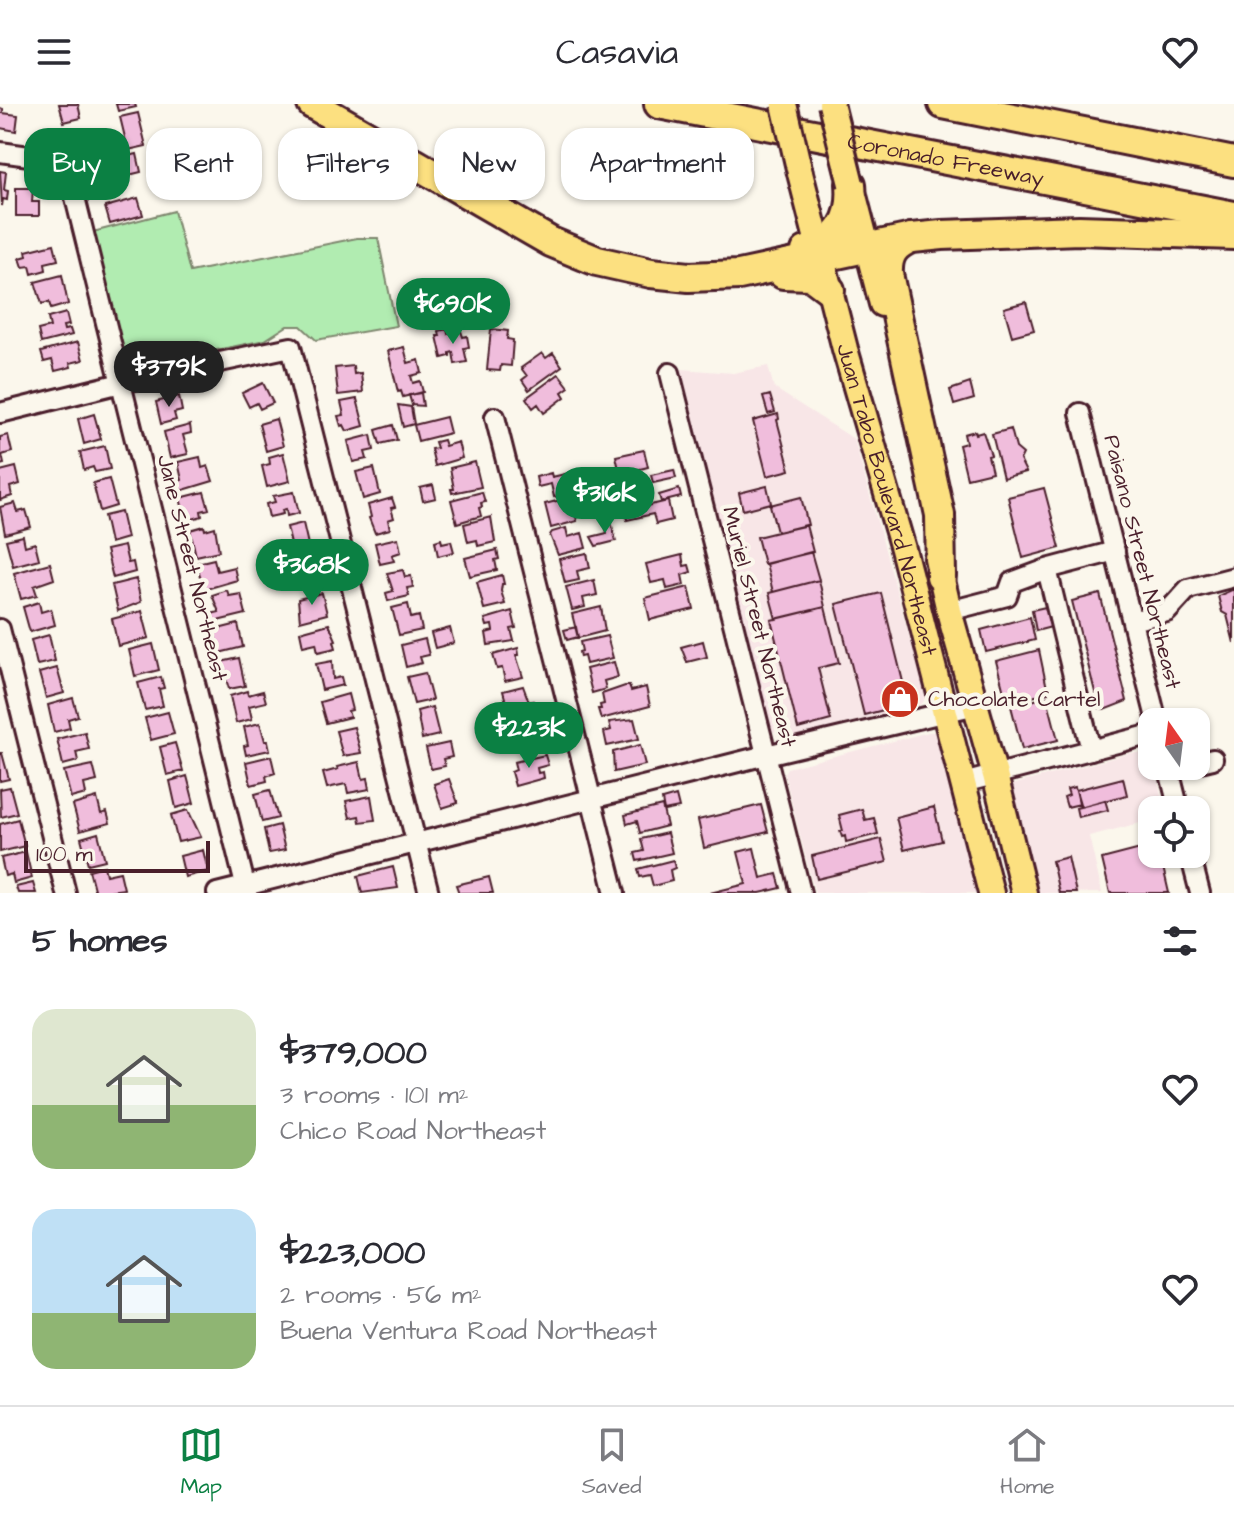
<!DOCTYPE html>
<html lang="en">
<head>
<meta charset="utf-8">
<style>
  body { margin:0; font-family:"Architects Daughter",sans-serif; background:#f7f7f7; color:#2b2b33; height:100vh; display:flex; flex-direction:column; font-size:30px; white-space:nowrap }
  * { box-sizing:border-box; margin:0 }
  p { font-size:26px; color:#7c7c81 }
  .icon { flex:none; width:44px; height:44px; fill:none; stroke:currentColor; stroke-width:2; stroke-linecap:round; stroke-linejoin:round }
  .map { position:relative; height:789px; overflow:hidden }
  .sheet { display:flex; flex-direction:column; background:#fff; flex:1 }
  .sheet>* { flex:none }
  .top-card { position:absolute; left:24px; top:24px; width:800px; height:72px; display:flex; gap:16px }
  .needle { width:52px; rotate:346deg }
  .fabs { position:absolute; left:1138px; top:604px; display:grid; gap:16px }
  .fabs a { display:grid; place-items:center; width:72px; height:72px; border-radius:16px; background:#fff; box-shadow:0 2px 6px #0004; font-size:40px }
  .scale { position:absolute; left:24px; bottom:20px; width:186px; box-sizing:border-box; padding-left:8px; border:4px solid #4a1f2b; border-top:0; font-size:22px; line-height:28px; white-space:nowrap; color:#4a1f2b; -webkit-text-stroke:6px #fbf7ec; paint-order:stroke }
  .price { position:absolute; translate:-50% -68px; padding:0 18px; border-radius:28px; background:#0b8043; color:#fff; font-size:26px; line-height:52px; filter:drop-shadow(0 2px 4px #0008) }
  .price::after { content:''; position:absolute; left:50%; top:48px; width:24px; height:18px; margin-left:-12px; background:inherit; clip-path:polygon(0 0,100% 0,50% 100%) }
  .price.current { background:#222; color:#fff }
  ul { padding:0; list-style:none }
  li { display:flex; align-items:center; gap:24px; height:200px; padding:0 32px }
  li span { display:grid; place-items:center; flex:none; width:224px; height:160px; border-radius:24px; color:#555 }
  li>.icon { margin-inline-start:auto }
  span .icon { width:96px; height:96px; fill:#fffc; stroke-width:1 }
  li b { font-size:34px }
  h2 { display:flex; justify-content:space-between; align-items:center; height:96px; padding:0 32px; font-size:34px }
  .pill { padding:0 28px; border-radius:24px; background:#fff; box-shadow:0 2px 6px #0004; font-size:28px; line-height:72px }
  .pill.current { background:#0b8043; color:#fff }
  header { display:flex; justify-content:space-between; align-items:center; height:104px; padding:0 32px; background:#fff; font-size:36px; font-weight:600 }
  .tab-bar { display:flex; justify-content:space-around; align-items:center; height:112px; border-top:2px solid #e1e1e2; background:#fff; font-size:22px; color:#7c7c81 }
  .tab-bar a { display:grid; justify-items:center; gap:4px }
  .tab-bar .current { color:#0b8043 }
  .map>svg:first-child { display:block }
  .built { fill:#f8e6e7 }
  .green { fill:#b1ecb1; stroke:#7e866e; stroke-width:2 }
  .building { fill:#f0bddc; stroke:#4a1f2b; stroke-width:2 }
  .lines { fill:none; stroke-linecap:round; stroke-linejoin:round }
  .minor-casing { stroke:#4a1f2b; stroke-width:24 }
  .major-casing { stroke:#4a1f2b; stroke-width:30 }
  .highway-casing { stroke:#4a1f2b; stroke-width:34 }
  .minor { stroke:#fbf7ec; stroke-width:18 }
  .major { stroke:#fce080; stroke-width:24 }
  .highway { stroke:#fce080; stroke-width:28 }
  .major-bridge-casing { stroke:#4a1f2b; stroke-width:30; stroke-linecap:butt }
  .major-bridge { stroke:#fce080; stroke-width:24 }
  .labels { text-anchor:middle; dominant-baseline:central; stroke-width:8; stroke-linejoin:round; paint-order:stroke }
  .street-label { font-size:22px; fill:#4a1f2b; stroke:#fbf7ec }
  .poi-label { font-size:22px; fill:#4a1f2b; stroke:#fbf7ec; text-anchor:start }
</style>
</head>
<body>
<header><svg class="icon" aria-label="menu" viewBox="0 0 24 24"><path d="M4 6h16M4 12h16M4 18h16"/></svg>Casavia<svg class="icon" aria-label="heart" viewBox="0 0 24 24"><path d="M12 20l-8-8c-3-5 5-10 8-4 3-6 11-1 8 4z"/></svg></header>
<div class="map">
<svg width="1234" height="789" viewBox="0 0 1234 789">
  <rect width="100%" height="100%" fill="#fbf7ec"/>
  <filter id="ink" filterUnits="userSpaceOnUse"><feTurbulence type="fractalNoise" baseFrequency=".0125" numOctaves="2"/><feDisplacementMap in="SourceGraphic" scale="16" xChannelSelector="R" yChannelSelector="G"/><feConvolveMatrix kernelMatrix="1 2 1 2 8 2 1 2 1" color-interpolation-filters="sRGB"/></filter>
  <g filter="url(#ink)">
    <path class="built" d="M768,262L774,284L854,335L925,588L924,597L918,602L786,634L777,632L771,623L681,265L733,269Z
      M929,628H935L976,789H815L784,669L787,664Z
      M1131,649H1146L1152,653L1165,706H1152V716L1089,732L1102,789H1034L1008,686L1012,681Z"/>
    <path class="green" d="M174,107L190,168L357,134H378L396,222L316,236L301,222H287L265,236L135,263L127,259L93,128Z"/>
    <path class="building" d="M59,0H78L81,14L64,18Z
      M116,0H135L136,3L118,7Z
      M0,4L3,5V9L18,11L16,27L0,24Z
      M138,9L146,42L128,46L120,13Z
      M137,50L141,68L108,76L104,58Z
      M0,67L6,68L4,86L8,87L7,96L3,95L2,102Z
      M16,84H33L32,98H39V112H16Z
      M138,94L143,111L110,120L105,103Z
      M54,140L58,156L45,159L46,166L32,170L30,162L23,163L20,154L27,152L26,147Z
      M62,171L68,200L51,205L49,198L42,200L35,178Z
      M1026,198L1034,226L1012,232L1004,204Z
      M66,209L69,221L63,222L64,226L70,225L72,231L41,239L38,226L50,223L48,214Z
      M447,225L448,230L461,227L463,233L467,232L469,243L464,244L467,258L455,260L453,248L450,249V252L442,254L437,232H440L439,227Z
      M491,225L508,227L507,235L513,236L511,262L501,261L500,267L487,266Z
      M78,238L83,256L70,259L71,263L55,267L52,256L44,258L41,248Z
      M404,243L408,259L419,256L422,269L411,272L413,279L420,277L423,288L403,293L401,287L398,288L388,247Z
      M542,249L546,254L553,249L562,262L529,286L522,276L527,272L521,264Z
      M353,262L354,270L361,269L363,288L338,291L335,264Z
      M559,270L569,283L562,288L565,293L544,309L538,300L533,304L526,294Z
      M263,279L273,299L260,305L257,299L249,303L242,289Z
      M970,279L974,295L954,301L950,286Z
      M421,289L423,302L412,301L409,291Z
      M770,291L775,308L768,310L763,293Z
      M179,292L182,307L174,309L176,316L161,320L156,298Z
      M357,295L364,322L347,327L344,321L341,322L338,312L344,311L341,298Z
      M398,301L411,303L414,320L403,323Z
      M94,310L101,335L84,340L78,315Z
      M778,310L779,315L777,316L790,366L767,372L753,317Z
      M446,313L450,329L418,337L414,321Z
      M276,315L283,342L266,347L259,320Z
      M190,321L191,329L183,331L188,350L170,354L164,328Z
      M393,321L397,336L380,340L376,326Z
      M1011,325L1016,344L1023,350L1020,356L1026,368L1003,374L992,330Z
      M975,327L976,330L983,328L991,351L988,352L992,368L967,374L959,341L966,339L964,330Z
      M8,331L12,348L2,351L4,360L0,361V333Z
      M371,331L374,346L365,348L367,355L353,358L348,337Z
      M443,336L445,342L458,338L462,354L435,362L431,345L437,344L435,338Z
      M105,342L110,365L95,368L93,363L84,366L80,348Z
      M644,346L648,363L620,370L616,352Z
      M283,349L290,377L267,383L262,362L270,360L269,353Z
      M200,353L202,364L208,362L213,377L180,387L178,378L182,376L178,358Z
      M475,358L481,383L452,389L451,385H454L450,364Z
      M16,363L20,380L10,383L12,392L0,396V367Z
      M374,364L380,390L363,395L356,368Z
      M582,366L584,375L589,374L591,382L586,385L554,393L551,380L538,383L536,373L551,369L552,373Z
      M674,366L676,374L653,379L651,371Z
      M615,369L617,379L606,382L603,372Z
      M109,375L116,402L100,407L93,379Z
      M433,381L436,394L423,397L420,384Z
      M767,382L771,399L743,406L739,389Z
      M1044,384L1060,444L1023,454L1008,393Z
      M679,385L681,393L661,398L659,391Z
      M204,388L209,405L201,407L202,412L186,417L180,394Z
      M294,388L299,409L287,412L286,405L282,406L283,410L269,413L266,400L275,398L273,392Z
      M482,388L485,398L481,399L482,403L479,404L481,412L457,419L451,396Z
      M572,393L577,417L551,424L545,400Z
      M801,393L808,421L777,428L770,401Z
      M392,394L395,403L391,404L394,414L388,416L390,425L375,429L369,414L371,413L368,401Z
      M668,397L672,416L656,420L653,410L627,416L625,407Z
      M15,399L18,408L26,406L31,423L5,430L0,403Z
      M121,408L127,434L110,439L104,412Z
      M491,413L495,438L478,442L477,436L468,438L464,420Z
      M610,414L616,437L596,442L591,433L607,429L604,416Z
      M303,419L309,445L293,449L287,423Z
      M806,421L813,448L764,460L757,433Z
      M204,422L205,426L215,423L219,447L196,452L190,426Z
      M566,424L568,433L582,429L586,444L558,451L550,431L552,428Z
      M23,432L25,442L35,439L39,455L13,462L6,436Z
      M398,434L401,448L392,451L394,457L380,460L375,439Z
      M441,435L442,439L451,437L454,448L438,452L435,437Z
      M124,442L128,459L133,458L135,468L113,474L106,446Z
      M497,446L499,455L495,456L497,466L470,472L465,454Z
      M811,448L819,476L773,488L766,460Z
      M587,449L590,464L577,467L579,476L565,479L559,455Z
      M682,451L684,462L689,461L691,468L682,471L684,481L667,485L665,476L651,479L646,460Z
      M309,453L316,480L300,484L293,457Z
      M214,455L217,467L234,463L237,476L203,486L197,459Z
      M50,459L54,475L34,482L37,491L21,495L14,469Z
      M403,466L405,473L411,472L413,483L407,484L409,492L388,497L386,489L393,487L387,469Z
      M502,471L504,480H502L501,487L505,500L484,505L477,478Z
      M136,475L141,498L118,507L112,481Z
      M594,476L597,491L583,494L585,503L572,506L566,483Z
      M819,476L825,503L776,515L769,489Z
      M689,483L694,505L650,516L645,494Z
      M1234,485V539L1227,511L1222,508L1218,492Z
      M227,486L229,492L241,490L246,510L213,518L211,510L219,508L212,491Z
      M322,489L327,510L300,517L298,495Z
      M881,489L905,586L908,585L911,599L864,611L836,500Z
      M1100,490L1127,597L1104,606L1099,604L1072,497Z
      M39,498L41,508L51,505L55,521L30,528L23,503Z
      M408,500L411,514L419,512L422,526L399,531L392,504Z
      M1050,502L1055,522L1036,527L1032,506Z
      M601,503L605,527L578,534L572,510Z
      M825,503L839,559L818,564L831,616L798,625L771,516Z
      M142,507L149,534L118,542L112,515Z
      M512,507L516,524L511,525L514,537L488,541L486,529L493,527L492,521L487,522L485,515Z
      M1030,513L1035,536L986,548L981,526Z
      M238,520L243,543L219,549L214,526Z
      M329,520L336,536L334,537L336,544L318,548L316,539L303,542L300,528Z
      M576,523L578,533L567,536L564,526Z
      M450,524L454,539L435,544L431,529Z
      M49,531L55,557L37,561L31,536Z
      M607,532L613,554L586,560L584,552L580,553L579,548L582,547L580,538Z
      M425,535L429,551L420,553L422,559L406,563L401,541Z
      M703,537L707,553L687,558L681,543Z
      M153,540L159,566L135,572L129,546Z
      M518,544L519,551H516L523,573L505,577L502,564L497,565L493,551Z
      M1039,546L1048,589L1007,599L996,557Z
      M239,554L245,582L229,585L221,558Z
      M332,557L333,575L341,573L343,581L322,586L316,560Z
      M614,558L618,573L604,577L606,585L592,589L586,565Z
      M57,564L64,589L46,594L39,569Z
      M425,569L432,596L414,600L407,573Z
      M161,573L164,584L159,585L163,602L145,606L138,579Z
      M523,582L529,598L533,597L536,610L510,616L507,605L502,606L500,600L506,598L503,587Z
      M625,582H629L631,587L646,583L650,602L601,615L598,605H601L600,601L604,600L602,590Z
      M247,587L248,591L263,587L266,598L249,602L252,615L236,619L230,592Z
      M348,590L352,606L348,607L350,613L326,619L320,598Z
      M1047,593L1058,636L1022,645L1011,602Z
      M73,594L78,612L68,615L70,624L54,628L48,601Z
      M432,603L439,631L422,635L417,607Z
      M168,608L174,630L151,636L145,614Z
      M532,615V627L541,625L543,635L505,645L501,623Z
      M634,615L639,635L607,642L604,628L611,626L609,618Z
      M260,619L265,637H268L270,646L246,651L244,642L248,641L244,623Z
      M354,623L361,649L343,652L336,627Z
      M85,628L89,645L76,648L78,657L63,661L57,635Z
      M175,639L183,667L167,671L160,643Z
      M449,639L452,653L443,655L445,662L431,665L426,644Z
      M640,641L645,661L614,668L613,648Z
      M0,649H2L9,675L0,677Z
      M545,651L548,661L537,664L538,669L543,668L544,674L515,682L511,668L516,666L514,658Z
      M271,652L275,669L266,672L267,677L251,681L246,658Z
      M359,658L363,675L368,674L370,685L348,689L346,680L327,684L323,669L338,665L337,663Z
      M93,661L97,677L84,680L86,690L71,694L64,667Z
      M187,672L194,699L176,704L170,677Z
      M1123,674L1127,691L1080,703L1076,686Z
      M449,675L458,699L442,704L434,680Z
      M10,683L17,709L1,713L0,685Z
      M1075,683L1080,700L1067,703L1064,693L1069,691L1067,685Z
      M270,686L278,714L262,718L255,690Z
      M371,692L375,716L360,718L359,712L350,714L346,697Z
      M676,692L679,704L664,707L662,696Z
      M97,694L101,710L107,708L110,719L80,727L73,701Z
      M1105,696L1108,706L1078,713L1076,704Z
      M761,701L768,728L704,744L698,716Z
      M662,702L667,722L640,729L637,717L627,720L625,711Z
      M934,703L942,737L904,746L896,713Z
      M862,705L865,716L874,714L878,730L846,738L845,732L842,733L840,727H843L839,711Z
      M188,706L201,733L178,738L171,711Z
      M18,715L25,742L0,748V720Z
      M279,721L285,746L269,749L264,725Z
      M98,729L105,756L88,760L81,734Z
      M667,729L672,749L637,757L635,749L644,747L641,735Z
      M881,735L887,758L817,775L812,752Z
      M1152,742V750H1160L1169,789H1110L1102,755Z
      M754,744L761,774L777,770L781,784L760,789H710L746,780L738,748Z
      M203,746L208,767L185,773L180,752Z
      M26,748L32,774L14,779L12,770L5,772L1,754Z
      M1068,753L1076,789H1059L1052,757Z
      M673,756L675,764L670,766L672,777L653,782L650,771L640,773L638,765Z
      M104,762L106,771L120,768L124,785L95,789L89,766Z
      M393,763L398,784L362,789L358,772Z
      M489,773L493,789H459L456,781Z
      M33,779L36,789H18L16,783Z"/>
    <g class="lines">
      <g class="minor-casing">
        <path id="minor" d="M0,48L66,57L247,789
          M670,269L801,789
          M0,309L121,279L291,243L429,789
          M1080,309L1157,618
          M495,313L615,789
          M949,507L1007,492L1012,478L1047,465
          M1132,517L1167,508L1188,485L1234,473
          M0,525L66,789
          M1091,646L1047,465L1115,447
          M1196,659L1213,655
          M1168,662L1179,706
          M963,679L1152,630
          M1190,750L1200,789
          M217,789L766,651L976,601"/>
      </g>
      <g class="major-casing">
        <g id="major">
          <path id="s1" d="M800,69L845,245L903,445L991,789"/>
          <path d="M853,88L882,200"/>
          <path d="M937,454L949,507L995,671L1024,789"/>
        </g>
      </g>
      <g class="highway-casing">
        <g id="highway">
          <path d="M312,0L551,138L597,157L651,169L689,173L739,171L912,134L942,131L1079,126L1234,131"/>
          <path id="s2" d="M659,0L1234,112"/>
          <path d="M943,0L1234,58"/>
          <path d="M911,134C894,141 887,151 888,170L940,411L941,472"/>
          <path d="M806,147C841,138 854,114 851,80"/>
          <path d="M783,170L810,171L830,186"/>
        </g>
      </g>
      <use href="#minor" class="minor"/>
      <use href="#major" class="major"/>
      <use href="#highway" class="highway"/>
      <g class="major-bridge-casing">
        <path id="major-bridge" d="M784,0L800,69
          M831,0L851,80"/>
      </g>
      <use href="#major-bridge" class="major-bridge"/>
    </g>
  </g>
  <defs>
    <g id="shop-disc" transform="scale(2)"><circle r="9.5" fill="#c8321e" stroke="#fbf7ec"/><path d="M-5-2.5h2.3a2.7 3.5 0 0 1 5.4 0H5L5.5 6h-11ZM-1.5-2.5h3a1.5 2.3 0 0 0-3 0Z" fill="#fff"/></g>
  </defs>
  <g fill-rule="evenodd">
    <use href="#shop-disc" x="900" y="595"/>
  </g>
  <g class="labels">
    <g class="street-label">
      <text stroke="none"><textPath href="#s2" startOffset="292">Coronado Freeway</textPath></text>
      <text stroke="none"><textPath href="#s1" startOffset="338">Juan Tabo Boulevard Northeast</textPath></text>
      <text transform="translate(1142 458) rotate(76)">Paisano Street Northeast</text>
      <text transform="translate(192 464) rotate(76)">Jane Street Northeast</text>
      <text transform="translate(759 523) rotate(76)">Muriel Street Northeast</text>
    </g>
    <g class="poi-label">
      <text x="928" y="595">Chocolate Cartel</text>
    </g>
  </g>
</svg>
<div class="fabs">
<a><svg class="needle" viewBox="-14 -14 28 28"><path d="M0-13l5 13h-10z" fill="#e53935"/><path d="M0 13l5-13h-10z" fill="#7c7c81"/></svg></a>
<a><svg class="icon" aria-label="locate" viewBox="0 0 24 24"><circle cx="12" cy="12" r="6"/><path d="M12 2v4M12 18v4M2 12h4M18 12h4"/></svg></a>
</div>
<div class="scale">100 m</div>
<b class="price" style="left:453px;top:242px">$690K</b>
<b class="price current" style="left:169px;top:305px">$379K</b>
<b class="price" style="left:605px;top:431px">$316K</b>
<b class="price" style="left:312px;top:503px">$368K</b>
<b class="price" style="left:529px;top:666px">$223K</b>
<div class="top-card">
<a class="pill current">Buy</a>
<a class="pill">Rent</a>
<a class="pill">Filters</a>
<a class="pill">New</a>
<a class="pill">Apartment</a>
</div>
</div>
<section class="sheet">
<h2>5 homes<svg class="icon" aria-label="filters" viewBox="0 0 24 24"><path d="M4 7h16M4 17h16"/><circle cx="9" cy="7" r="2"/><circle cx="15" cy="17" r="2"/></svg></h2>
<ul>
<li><span style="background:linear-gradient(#dfe7d0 60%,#8fb573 0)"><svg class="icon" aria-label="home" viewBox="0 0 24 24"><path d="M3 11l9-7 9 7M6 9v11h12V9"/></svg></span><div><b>$379,000</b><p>3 rooms · 101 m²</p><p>Chico Road Northeast</p></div><svg class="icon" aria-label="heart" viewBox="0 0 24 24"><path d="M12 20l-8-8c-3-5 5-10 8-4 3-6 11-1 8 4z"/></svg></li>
<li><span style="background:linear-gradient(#bfe0f5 65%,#8fb573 0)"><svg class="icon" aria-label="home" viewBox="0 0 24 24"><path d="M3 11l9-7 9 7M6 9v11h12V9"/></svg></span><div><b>$223,000</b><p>2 rooms · 56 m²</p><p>Buena Ventura Road Northeast</p></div><svg class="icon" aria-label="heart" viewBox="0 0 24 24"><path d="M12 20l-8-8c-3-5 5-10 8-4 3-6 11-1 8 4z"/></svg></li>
</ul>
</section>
<nav class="tab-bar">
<a class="current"><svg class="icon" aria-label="map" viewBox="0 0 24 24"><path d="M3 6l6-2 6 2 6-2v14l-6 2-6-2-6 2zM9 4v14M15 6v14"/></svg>Map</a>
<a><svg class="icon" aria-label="saved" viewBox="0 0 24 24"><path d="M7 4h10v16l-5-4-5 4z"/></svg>Saved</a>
<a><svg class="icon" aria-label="home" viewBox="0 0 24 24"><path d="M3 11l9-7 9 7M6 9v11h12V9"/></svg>Home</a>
</nav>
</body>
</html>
